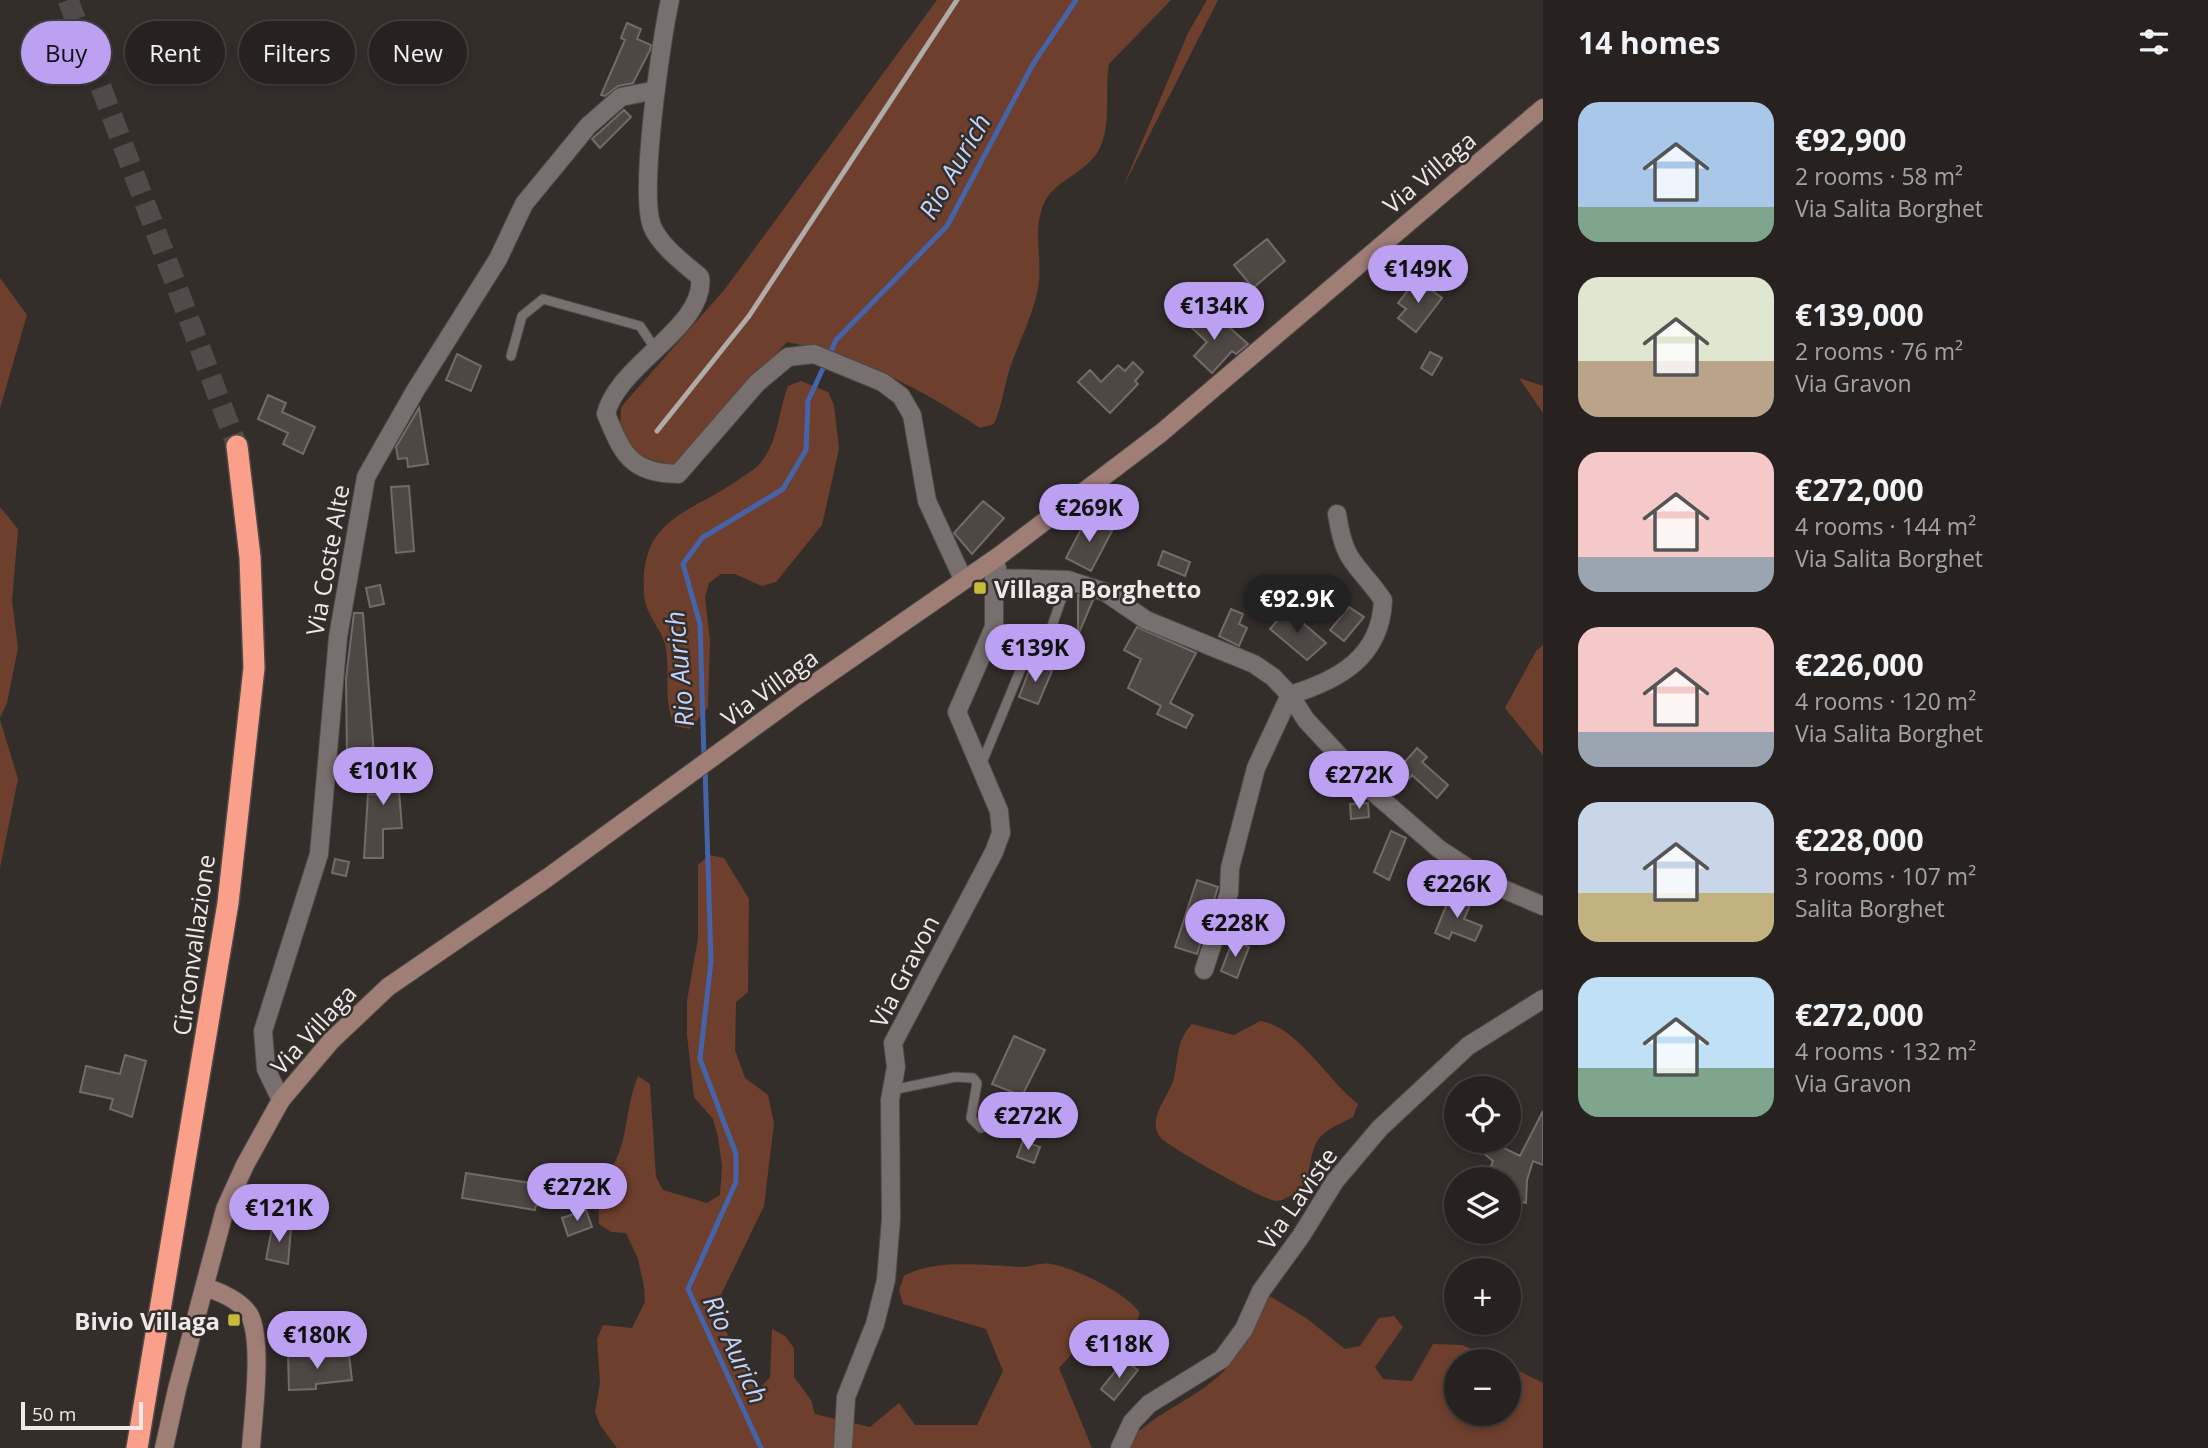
<!DOCTYPE html>
<html lang="en">
<head>
<meta charset="utf-8">
<style>
  body { margin:0; font-family:"Open Sans",sans-serif; background:#332f2d; color:#f1f3f6; height:100vh; display:flex; flex-direction:column; font-size:26px; white-space:nowrap }
  * { box-sizing:border-box; margin:0 }
  p { font-size:23px; color:#a4a4a5 }
  .icon { flex:none; width:38px; height:38px; fill:none; stroke:currentColor; stroke-width:2; stroke-linecap:round; stroke-linejoin:round }
  .map { position:relative; flex:1; overflow:hidden }
  .panel { display:flex; flex-direction:column; background:#272220; width:665px }
  .panel>* { flex:none }
  .banner { position:absolute; left:21px; top:21px; width:665px; height:63px; display:flex; gap:14px }
  .fabs { position:absolute; left:1444px; top:1076px; display:grid; gap:14px }
  .fabs a { display:grid; place-items:center; width:77px; height:77px; border-radius:50%; background:#272220; box-shadow:0 4px 10px #0003,0 0 0 2px #433f3e; font-size:35px }
  .scale { position:absolute; left:21px; bottom:18px; width:122px; box-sizing:border-box; padding-left:7px; border:4px solid #efeae9; border-top:0; font-size:19px; line-height:24px; white-space:nowrap; color:#efeae9; -webkit-text-stroke:5px #342e2b; paint-order:stroke }
  .price { position:absolute; translate:-50% -60px; padding:0 16px; border-radius:24px; background:#bca0f2; color:#111; font-size:23px; line-height:46px; filter:drop-shadow(0 2px 4px #0008) }
  .price::after { content:''; position:absolute; left:50%; top:42px; width:21px; height:16px; margin-left:-10px; background:inherit; clip-path:polygon(0 0,100% 0,50% 100%) }
  .price.active { background:#222; color:#fff }
  ul { padding:0; list-style:none }
  li { display:flex; align-items:center; gap:21px; height:175px; padding:0 35px }
  li span { display:grid; place-items:center; flex:none; width:196px; height:140px; border-radius:21px; color:#555 }
  li>.icon { margin-inline-start:auto }
  span .icon { width:84px; height:84px; fill:#fffc; stroke-width:1 }
  li b { font-size:30px }
  h2 { display:flex; justify-content:space-between; align-items:center; height:84px; padding:0 35px; font-size:30px }
  .tag { padding:0 24px; border-radius:32px; background:#272220; box-shadow:0 4px 10px #0003,0 0 0 2px #433f3e; font-size:24px; line-height:63px }
  .tag.active { background:#bca0f2; color:#111 }
  main { display:flex; flex:1; min-height:0 }
  .map>svg:first-child { display:block }
  .green { fill:#6e3f2d }
  .lines { fill:none; stroke-linecap:round; stroke-linejoin:round }
  .stream { stroke:#4563a9; stroke-width:5 }
  .building { fill:#4e4744; stroke:#726b68; stroke-width:2 }
  .highway-tunnel { stroke:#504a48; stroke-width:21; stroke-dasharray:21 10; stroke-linecap:butt }
  .lane-casing { stroke:#4f4947; stroke-width:11 }
  .street-casing { stroke:#4f4947; stroke-width:20 }
  .secondary-casing { stroke:#4f4947; stroke-width:20 }
  .highway-casing { stroke:#4f4947; stroke-width:24 }
  .lane { stroke:#78706e; stroke-width:9 }
  .street { stroke:#78706e; stroke-width:18 }
  .secondary { stroke:#9f7e76; stroke-width:18 }
  .highway { stroke:#f99f8a; stroke-width:21 }
  .rail { stroke:#b0aba9; stroke-width:5 }
  .poi-dot { fill:#c9ba3a; stroke:#342e2b; stroke-width:2.5 }
  .labels { text-anchor:middle; dominant-baseline:central; stroke-width:5; stroke-linejoin:round; paint-order:stroke }
  .street-label { font-size:24px; fill:#efeae9; stroke:#342e2b }
  .poi-label { font-size:24px; font-weight:bold; fill:#efeae9; stroke:#342e2b; text-anchor:start }
  .water-label { font-size:26px; font-style:italic; fill:#c1d4fc; stroke:#342e2b }
</style>
</head>
<body>
<main>
<div class="map">
<svg width="1543" height="1448" viewBox="0 0 1543 1448">
  <rect width="100%" height="100%" fill="#342e2b"/>
  <path class="green" d="M937,0H1171L1109,64C1104,93 1113,127 1097,153C1082,176 1051,181 1042,208C1033,235 1043,262 1038,288C1033,316 1019,341 1010,368C1004,387 1002,406 994,424L980,428C921,388 857,356 787,342L673,465L640,457L620,428L621,407L725,289Z
    M1207,0H1218L1123,187L1188,33Z
    M0,278L27,315L0,408Z
    M1519,378L1543,386V413Z
    M801,381L828,392L834,405L839,449L822,525L776,582L762,586L735,574H721L709,583L705,597L710,641L708,707L690,729L675,726C663,704 670,674 666,648C662,628 645,615 644,594C639,516 691,514 741,478C748,473 757,468 762,461C778,441 779,409 788,386Z
    M0,507L18,529L12,601L18,648L7,703L0,718Z
    M1543,645V755L1505,708L1536,651Z
    M0,720L18,779L0,868Z
    M709,855L724,858L749,899L748,992L736,1002L735,1050L745,1078L768,1095L774,1123L764,1206L718,1301L725,1330L760,1388L770,1377L772,1329L785,1336L794,1348V1377L811,1400L815,1414L870,1427L899,1403L915,1425H977L1003,1371L986,1329L903,1304L899,1290L904,1276C932,1259 987,1265 1019,1267C1030,1268 1040,1262 1051,1264C1077,1269 1125,1292 1140,1313L1135,1327L1124,1335L1097,1326L1059,1368L1092,1448H617L600,1425L595,1412L600,1383L597,1339L603,1325L632,1328L645,1302L644,1287L638,1259L626,1233L611,1232L599,1224C596,1187 614,1174 623,1140C628,1118 629,1097 638,1076L650,1084L656,1177L663,1190L707,1203L720,1195L722,1166L718,1137L713,1119L694,1097L687,1035V1001L698,938V865Z
    M1260,1021C1297,1026 1327,1080 1358,1104L1353,1117C1341,1124 1325,1129 1318,1140C1305,1160 1316,1185 1286,1198C1283,1200 1279,1201 1276,1201C1263,1200 1168,1147 1160,1137C1146,1119 1170,1095 1174,1078C1179,1056 1176,1041 1192,1024L1234,1035Z
    M1268,1295L1306,1318L1345,1349L1360,1346L1379,1318L1394,1316L1403,1327L1375,1367L1383,1379L1412,1381L1433,1344L1462,1345L1499,1361L1456,1362V1414H1508L1509,1366L1543,1383V1448H1124C1147,1417 1179,1407 1209,1384C1239,1362 1254,1328 1268,1295Z"/>
  <g class="lines">
    <path class="stream" d="M704,757L700,624L683,564L702,538L783,489L806,450L808,401L836,340L947,226L1033,64L1076,0
      M705,767L711,962L700,1059L736,1154V1182L688,1289L761,1448"/>
  </g>
  <path class="building" d="M627,23L641,29L637,39L651,45L650,50L633,83L618,86L605,96L601,95L625,40L621,38Z
    M624,110L631,117L600,148L592,139Z
    M1267,239L1285,261L1253,288L1234,265Z
    M1417,279L1442,298L1416,332L1398,318L1406,309L1398,303Z
    M1182,310L1213,329L1221,320L1248,344L1236,354L1232,351L1212,373L1194,356L1207,342L1178,315Z
    M1430,352L1442,358L1432,375L1421,368Z
    M457,354L481,366L471,391L446,380Z
    M1133,362L1143,372L1135,381L1138,384L1110,413L1078,382L1090,370L1101,382L1118,365L1125,371Z
    M268,395L286,403L282,412L315,427L303,454L283,444L288,433L258,419Z
    M419,408L428,464L408,467L407,458L398,459L396,447Z
    M409,486L414,551L396,553L391,487Z
    M983,501L1004,518L972,554L954,533Z
    M1087,518L1112,531L1091,571L1066,558Z
    M1163,551L1190,562L1185,576L1158,565Z
    M380,585L384,604L370,607L366,588Z
    M1078,595L1093,600L1078,635Z
    M1349,607L1364,617L1344,641L1330,630Z
    M1231,609L1243,614L1239,624L1247,628L1239,646L1219,636Z
    M1287,609L1326,643L1307,660L1270,629Z
    M354,613H363L374,755L347,756L346,679Z
    M1137,627L1196,653L1170,703L1193,715L1186,728L1157,714L1161,706L1128,688L1141,659L1124,650Z
    M1032,663L1052,671L1038,704L1019,697Z
    M1417,748L1427,757L1422,762L1448,785L1437,798L1412,775L1394,795L1384,786Z
    M396,753L402,828L383,829V858H364L368,794L380,795L379,754Z
    M1368,803L1369,817L1351,819L1350,804Z
    M1391,831L1406,838L1389,880L1374,872Z
    M335,859L349,862L346,876L332,873Z
    M1197,880L1218,887L1197,954L1175,947Z
    M1451,894L1471,903L1464,919L1482,926L1475,941L1452,932L1449,939L1435,933Z
    M1233,940L1249,947L1237,978L1221,971Z
    M1014,1036L1045,1050L1022,1096L992,1084Z
    M125,1055L146,1061L132,1117L110,1109L113,1099L80,1092L86,1066L120,1074Z
    M1543,1111V1165L1533,1161L1527,1180L1526,1203L1508,1198V1180H1491L1496,1168L1491,1166L1493,1161L1469,1141H1490L1520,1156Z
    M1023,1141L1040,1147L1034,1163L1017,1157Z
    M466,1173L549,1186L546,1206L536,1205L535,1210L462,1198Z
    M586,1210L592,1227L568,1236L562,1218Z
    M273,1224L291,1228L288,1264L266,1259Z
    M288,1353H310V1359L349,1355L352,1380L316,1384V1389L289,1390Z
    M1124,1360L1138,1370L1114,1400L1101,1389Z"/>
  <g class="lines">
    <path class="highway-tunnel" d="M68,0L237,446"/>
    <g class="lane-casing">
      <path id="lane" d="M511,356L522,316L543,299L640,326L656,350
        M1052,626L1068,580
        M981,765L1022,666
        M892,1090L955,1077L973,1078L977,1083L971,1118L981,1128L988,1126L1001,1103"/>
    </g>
    <g class="street-casing">
      <path id="street" d="M670,0C661,40 639,192 652,226C660,246 685,264 700,277C707,326 617,365 606,414C623,455 631,473 678,474L757,383L788,357L814,354L882,382L901,396L912,415L927,501L963,579
        M997,568L994,578L1068,580L1105,592L1146,620L1254,664L1273,677L1290,695L1306,720L1372,791L1439,849L1494,885L1543,906
        M1204,970L1229,893L1230,868L1256,768L1290,695C1339,680 1381,657 1383,600C1356,561 1345,566 1337,514
        M281,1100L266,1069L263,1031L319,854L338,637L366,477L415,391L498,259L524,204L588,126L621,97L656,90
        M843,1448L846,1397L875,1324L886,1280L891,1219L890,1100L896,1067L893,1043L994,852L1001,833L999,811L957,712L994,627V578
        M1120,1448L1132,1422L1149,1404L1222,1359L1244,1329L1261,1291L1301,1236L1335,1181L1380,1128L1468,1046L1543,999"/>
    </g>
    <g class="secondary-casing">
      <path id="secondary" d="M205,1287C220,1292 242,1301 250,1316C263,1343 253,1417 251,1448
        M164,1448L177,1389L225,1209L245,1165L281,1100L331,1041L388,987L547,878L801,693L999,556L1161,433L1543,108"/>
    </g>
    <g class="highway-casing">
      <path id="highway" d="M137,1448L228,903L254,668L250,557L237,446"/>
    </g>
    <use href="#lane" class="lane"/>
    <use href="#street" class="street"/>
    <use href="#secondary" class="secondary"/>
    <use href="#highway" class="highway"/>
    <path class="rail" d="M657,431L749,316L957,0"/>
  </g>
  <g class="poi-dot">
    <rect x="973" y="581" width="14" height="14" rx="3.5"/>
    <rect x="227" y="1313" width="14" height="14" rx="3.5"/>
  </g>
  <g class="labels">
    <g class="street-label">
      <text transform="translate(1429 172) rotate(-40)">Via Villaga</text>
      <text transform="translate(327 560) rotate(-80)">Via Coste Alte</text>
      <text transform="translate(769 687) rotate(-36)">Via Villaga</text>
      <text transform="translate(193 945) rotate(-82)">Circonvallazione</text>
      <text transform="translate(904 971) rotate(-63)">Via Gravon</text>
      <text transform="translate(313 1029) rotate(-47)">Via Villaga</text>
      <text transform="translate(1297 1198) rotate(-55)">Via Laviste</text>
    </g>
    <g class="poi-label">
      <text x="994" y="588">Villaga Borghetto</text>
      <text x="220" y="1320" text-anchor="end">Bivio Villaga</text>
    </g>
    <g class="water-label">
      <text transform="translate(954 166) rotate(-60)">Rio Aurich</text>
      <text transform="translate(679 669) rotate(-95)">Rio Aurich</text>
      <text transform="translate(736 1349) rotate(65)">Rio Aurich</text>
    </g>
  </g>
</svg>
<div class="fabs">
<a><svg class="icon" aria-label="locate" viewBox="0 0 24 24"><circle cx="12" cy="12" r="6"/><path d="M12 2v4M12 18v4M2 12h4M18 12h4"/></svg></a>
<a><svg class="icon" aria-label="layers" viewBox="0 0 24 24"><path d="M12 4l9 5-9 5-9-5zM3 14l9 5 9-5"/></svg></a>
<a>+</a>
<a>−</a>
</div>
<div class="scale">50 m</div>
<b class="price" style="left:1418px;top:305px">€149K</b>
<b class="price" style="left:1214px;top:342px">€134K</b>
<b class="price" style="left:1089px;top:544px">€269K</b>
<b class="price active" style="left:1297px;top:635px">€92.9K</b>
<b class="price" style="left:1035px;top:684px">€139K</b>
<b class="price" style="left:383px;top:807px">€101K</b>
<b class="price" style="left:1359px;top:811px">€272K</b>
<b class="price" style="left:1457px;top:920px">€226K</b>
<b class="price" style="left:1235px;top:959px">€228K</b>
<b class="price" style="left:1028px;top:1152px">€272K</b>
<b class="price" style="left:577px;top:1223px">€272K</b>
<b class="price" style="left:279px;top:1244px">€121K</b>
<b class="price" style="left:317px;top:1371px">€180K</b>
<b class="price" style="left:1119px;top:1380px">€118K</b>
<div class="banner">
<a class="tag active">Buy</a>
<a class="tag">Rent</a>
<a class="tag">Filters</a>
<a class="tag">New</a>
</div>
</div>
<section class="panel">
<h2>14 homes<svg class="icon" aria-label="filters" viewBox="0 0 24 24"><path d="M4 7h16M4 17h16"/><circle cx="9" cy="7" r="2"/><circle cx="15" cy="17" r="2"/></svg></h2>
<ul>
<li><span style="background:linear-gradient(#a9c7e8 75%,#7fa58c 0)"><svg class="icon" aria-label="home" viewBox="0 0 24 24"><path d="M3 11l9-7 9 7M6 9v11h12V9"/></svg></span><div><b>€92,900</b><p>2 rooms · 58 m²</p><p>Via Salita Borghet</p></div></li>
<li><span style="background:linear-gradient(#dfe7d0 60%,#b9a48a 0)"><svg class="icon" aria-label="home" viewBox="0 0 24 24"><path d="M3 11l9-7 9 7M6 9v11h12V9"/></svg></span><div><b>€139,000</b><p>2 rooms · 76 m²</p><p>Via Gravon</p></div></li>
<li><span style="background:linear-gradient(#f6c9c9 75%,#9aa5b1 0)"><svg class="icon" aria-label="home" viewBox="0 0 24 24"><path d="M3 11l9-7 9 7M6 9v11h12V9"/></svg></span><div><b>€272,000</b><p>4 rooms · 144 m²</p><p>Via Salita Borghet</p></div></li>
<li><span style="background:linear-gradient(#f6c9c9 75%,#9aa5b1 0)"><svg class="icon" aria-label="home" viewBox="0 0 24 24"><path d="M3 11l9-7 9 7M6 9v11h12V9"/></svg></span><div><b>€226,000</b><p>4 rooms · 120 m²</p><p>Via Salita Borghet</p></div></li>
<li><span style="background:linear-gradient(#c9d6e8 65%,#c2b280 0)"><svg class="icon" aria-label="home" viewBox="0 0 24 24"><path d="M3 11l9-7 9 7M6 9v11h12V9"/></svg></span><div><b>€228,000</b><p>3 rooms · 107 m²</p><p>Salita Borghet</p></div></li>
<li><span style="background:linear-gradient(#bfe0f5 65%,#7fa58c 0)"><svg class="icon" aria-label="home" viewBox="0 0 24 24"><path d="M3 11l9-7 9 7M6 9v11h12V9"/></svg></span><div><b>€272,000</b><p>4 rooms · 132 m²</p><p>Via Gravon</p></div></li>
</ul>
</section>
</main>
</body>
</html>
